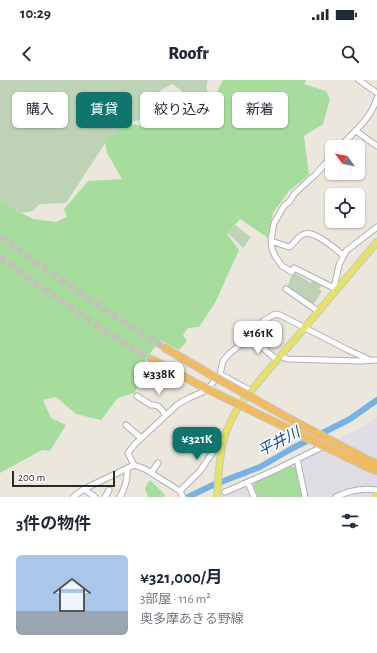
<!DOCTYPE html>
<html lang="ja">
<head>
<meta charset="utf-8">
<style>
  body { margin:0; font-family:"Alegreya Sans","Noto Sans JP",sans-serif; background:#f6f6f7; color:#1f2937; height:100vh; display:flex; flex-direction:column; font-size:15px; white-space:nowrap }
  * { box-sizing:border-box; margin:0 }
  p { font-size:13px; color:#747a83 }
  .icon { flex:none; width:22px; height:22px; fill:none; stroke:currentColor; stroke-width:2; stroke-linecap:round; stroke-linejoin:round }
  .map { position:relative; height:417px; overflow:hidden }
  .sheet { display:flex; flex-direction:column; background:#fff; flex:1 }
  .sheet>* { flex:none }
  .guide { position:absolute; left:12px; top:12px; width:353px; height:36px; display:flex; gap:8px }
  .needle { width:26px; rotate:302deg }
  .buttons { position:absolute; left:325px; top:60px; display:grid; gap:8px }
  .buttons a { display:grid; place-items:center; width:40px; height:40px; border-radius:6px; background:#fff; box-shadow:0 1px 3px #0004; font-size:20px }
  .scale { position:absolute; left:12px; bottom:10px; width:103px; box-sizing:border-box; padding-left:4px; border:2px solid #2a2a2a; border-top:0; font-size:11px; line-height:14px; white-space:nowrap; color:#2a2a2a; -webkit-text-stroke:3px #fff; paint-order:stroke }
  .price { position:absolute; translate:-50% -34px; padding:0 9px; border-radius:8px; background:#fff; color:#222; font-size:13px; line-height:26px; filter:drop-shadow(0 1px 2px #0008) }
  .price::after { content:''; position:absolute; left:50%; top:24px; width:12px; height:9px; margin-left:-6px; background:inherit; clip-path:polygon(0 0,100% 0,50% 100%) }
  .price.on { background:#0f766e; color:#fff }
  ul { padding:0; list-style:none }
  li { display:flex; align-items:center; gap:12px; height:100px; padding:0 16px }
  li span { display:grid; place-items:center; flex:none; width:112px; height:80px; border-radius:6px; color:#555 }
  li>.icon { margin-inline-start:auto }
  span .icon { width:48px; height:48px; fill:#fffc; stroke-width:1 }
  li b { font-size:17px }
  h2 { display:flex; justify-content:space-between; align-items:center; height:48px; padding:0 16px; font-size:17px }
  .pill { padding:0 14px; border-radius:6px; background:#fff; box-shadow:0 1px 3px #0004; font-size:14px; line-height:36px }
  .pill.on { background:#0f766e; color:#fff }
  .status { display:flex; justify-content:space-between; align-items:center; height:28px; padding:0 20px; background:#fff; direction:ltr }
  .status svg { height:11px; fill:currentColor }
  header { display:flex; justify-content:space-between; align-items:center; height:52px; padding:0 16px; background:#fff; font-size:18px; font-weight:800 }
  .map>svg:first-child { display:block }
  .industrial { fill:#e0dde4 }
  .green { fill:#a6dd9d }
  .cemetery { fill:#bed3b5 }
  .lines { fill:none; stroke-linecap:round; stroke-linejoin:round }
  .river { stroke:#77b2e5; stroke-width:6 }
  .highway-tunnel { stroke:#c4c1b9; stroke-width:7; stroke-dasharray:7 3.5; stroke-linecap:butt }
  .minor-casing { stroke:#b0b0bc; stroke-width:7 }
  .major-casing { stroke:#c8c8c8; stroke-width:8 }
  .highway-casing { stroke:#c8c8c8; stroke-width:9 }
  .minor { stroke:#fff; stroke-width:5 }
  .major { stroke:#e6e167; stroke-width:6 }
  .highway { stroke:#f1bc61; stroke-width:7 }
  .highway-bridge-casing { stroke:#c8c8c8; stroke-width:9; stroke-linecap:butt }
  .highway-bridge { stroke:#f1bc61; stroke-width:7 }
  .labels { text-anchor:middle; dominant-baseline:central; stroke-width:3.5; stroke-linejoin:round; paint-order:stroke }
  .water-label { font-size:15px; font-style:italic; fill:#184f90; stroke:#fff }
</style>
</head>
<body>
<div class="status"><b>10:29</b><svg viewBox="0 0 49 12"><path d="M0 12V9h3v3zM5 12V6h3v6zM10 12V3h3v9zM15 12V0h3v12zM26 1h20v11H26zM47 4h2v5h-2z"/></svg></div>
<header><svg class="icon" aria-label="back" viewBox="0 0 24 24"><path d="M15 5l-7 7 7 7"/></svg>Roofr<svg class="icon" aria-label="search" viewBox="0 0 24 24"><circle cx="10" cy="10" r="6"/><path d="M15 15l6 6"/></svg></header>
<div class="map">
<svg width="377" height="417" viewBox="0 0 377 417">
  <rect width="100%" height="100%" fill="#ebe7dd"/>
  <path class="industrial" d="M377,335V417H221V414L273,391L350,353L367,344Z"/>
  <path class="green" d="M223,0H306L304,4L326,11L330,19L323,44L304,56L309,95L289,111L273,133L268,158L240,139L227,154L239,170L215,223L199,247L188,248L183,255L187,261L179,270L160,260L145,280V293L134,313L118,318L101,340L76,334L56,317L43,320L51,338L66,345L50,371L42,370L0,393V122L33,139L56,142L67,137L64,129L88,101L122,99L107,73L105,59L122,42L141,46L160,20L168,13L203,23L216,14Z
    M291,386L296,388L303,417H258L254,406V403Z
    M150,400L165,415V417H148L145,408Z"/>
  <path class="cemetery" d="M0,0H208L207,3V12L201,19L192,20L173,4L161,10L148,30L139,40L126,43L106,62L66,123L39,124L33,131L21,133L0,122Z
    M235,145L251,157L243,168L228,153Z
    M293,192L311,203L312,201L322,205L319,209L322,211L313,225L287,208Z"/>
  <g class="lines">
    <path class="river" d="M188,417L213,405L260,387L291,369L350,339L377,320"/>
    <path class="highway-tunnel" d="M0,156C53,196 109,233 165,268
      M0,177C50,214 100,249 153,280"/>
    <g class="minor-casing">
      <path id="minor" d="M359,0L377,13
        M356,51L377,66
        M340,67C354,51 371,39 377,18
        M332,76L316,94L295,113L290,121L284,126L274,143L271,160L272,169L275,176L282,186L292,192L294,188L334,208
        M271,161L289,167C294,164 298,156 304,154C315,150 335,169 343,175
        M286,209L318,231
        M336,209L334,208L339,185L346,171L377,147
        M250,257L277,280
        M281,276L287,279L360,281L377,280
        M220,294L251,311
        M137,316C141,320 146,321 151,325C159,324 161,329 166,335
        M126,345L141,358
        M297,379L305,417
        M151,393L158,383
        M248,402L254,417
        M84,409L95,417
        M180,411L200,391L217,366L222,363
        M225,412L273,391L322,367
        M73,417L84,409L134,385
        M105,417L109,410
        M120,417C125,408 128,399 127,389
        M183,417L180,411L145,389L134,385L128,373L134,365L178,324L189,318L207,310L220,294L223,281L229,274L240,265L245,264L263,241L275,234L280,235L348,270L370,280
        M336,417C350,410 362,408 377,410"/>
    </g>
    <g class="major-casing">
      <path id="major" d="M217,417C220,377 219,353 244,319L377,162
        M376,417L377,415"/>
    </g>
    <g class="highway-casing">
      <path id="highway" d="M165,268L213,296
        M153,280L205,308
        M370,381L377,384
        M365,386L377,391"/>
    </g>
    <use href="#minor" class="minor"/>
    <use href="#major" class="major"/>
    <use href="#highway" class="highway"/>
    <g class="highway-bridge-casing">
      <path id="highway-bridge" d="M213,296L292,340L370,381
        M205,308L365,386"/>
    </g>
    <use href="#highway-bridge" class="highway-bridge"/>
  </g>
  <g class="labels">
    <g class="water-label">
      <text transform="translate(279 362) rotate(-28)">平井川</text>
    </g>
  </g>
</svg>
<div class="buttons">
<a><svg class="needle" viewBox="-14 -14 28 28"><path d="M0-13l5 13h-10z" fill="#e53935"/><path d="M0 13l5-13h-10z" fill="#747a83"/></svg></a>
<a><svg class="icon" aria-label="locate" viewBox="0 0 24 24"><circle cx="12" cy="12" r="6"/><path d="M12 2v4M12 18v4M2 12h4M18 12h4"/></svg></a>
</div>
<div class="scale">200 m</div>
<b class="price" style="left:258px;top:275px">¥161K</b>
<b class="price" style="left:159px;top:316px">¥338K</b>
<b class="price on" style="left:197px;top:381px">¥321K</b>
<div class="guide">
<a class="pill">購入</a>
<a class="pill on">賃貸</a>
<a class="pill">絞り込み</a>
<a class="pill">新着</a>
</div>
</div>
<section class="sheet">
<h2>3件の物件<svg class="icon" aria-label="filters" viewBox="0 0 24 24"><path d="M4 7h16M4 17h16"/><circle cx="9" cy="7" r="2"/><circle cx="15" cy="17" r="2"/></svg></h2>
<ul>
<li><span style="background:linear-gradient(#a9c7e8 70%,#9aa5b1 0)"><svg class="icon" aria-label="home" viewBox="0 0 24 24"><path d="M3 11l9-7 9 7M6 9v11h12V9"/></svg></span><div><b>¥321,000/月</b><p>3部屋 · 116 m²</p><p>奥多摩あきる野線</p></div></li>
</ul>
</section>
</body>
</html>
